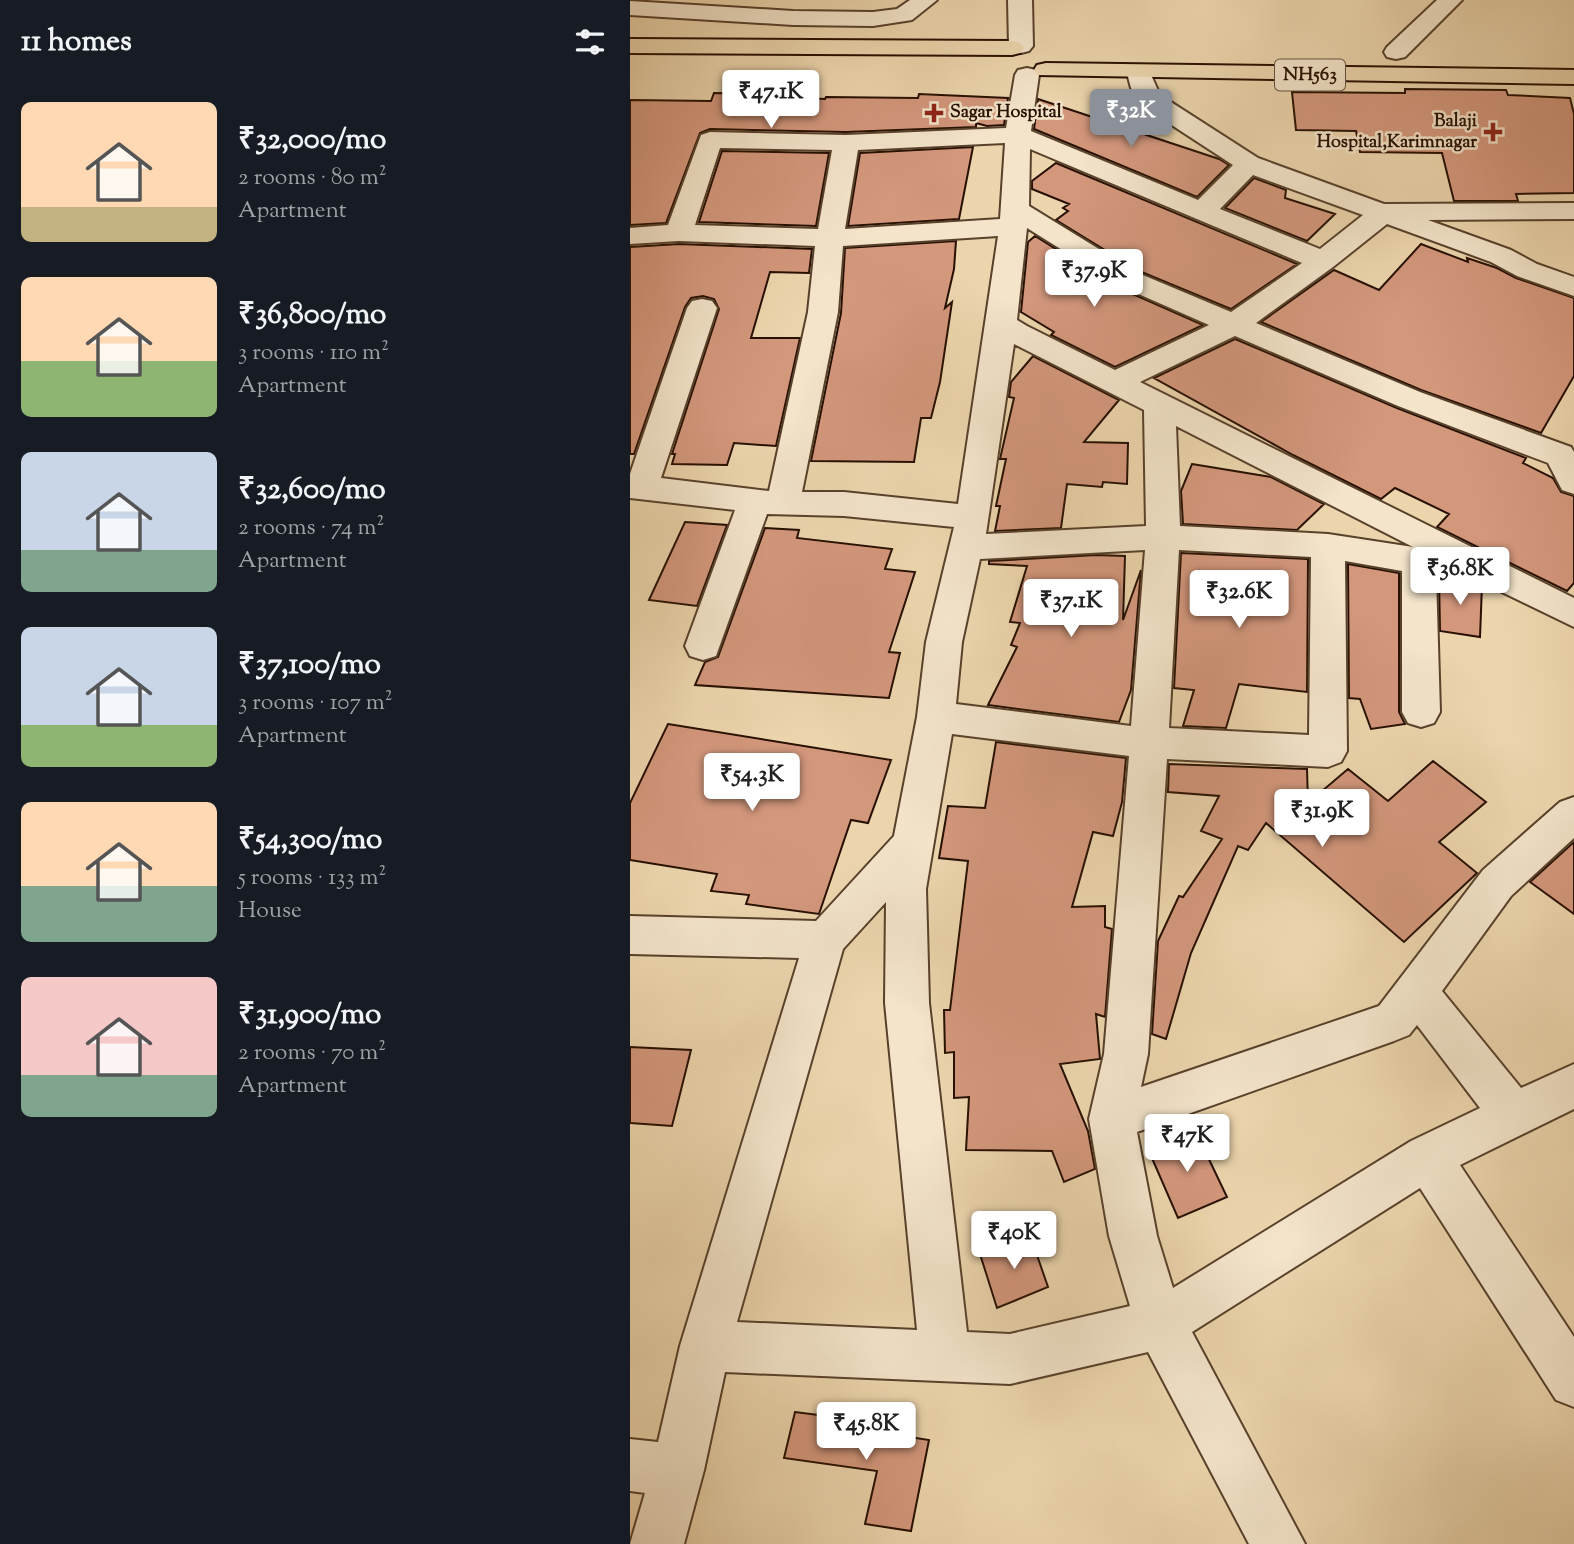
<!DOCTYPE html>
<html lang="en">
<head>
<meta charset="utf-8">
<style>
  body { margin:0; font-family:"Sorts Mill Goudy",serif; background:#20242c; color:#f1f3f6; height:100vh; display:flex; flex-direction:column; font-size:26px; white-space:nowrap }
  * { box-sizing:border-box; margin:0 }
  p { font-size:23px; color:#9ea1a6 }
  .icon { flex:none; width:38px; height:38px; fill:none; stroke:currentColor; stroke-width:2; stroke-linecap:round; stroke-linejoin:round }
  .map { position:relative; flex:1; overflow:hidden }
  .side { display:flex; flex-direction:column; background:#171b24; width:630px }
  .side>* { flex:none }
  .price { position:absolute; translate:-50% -60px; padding:0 16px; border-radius:7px; background:#fff; color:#222; font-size:23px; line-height:46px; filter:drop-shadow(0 2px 4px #0008) }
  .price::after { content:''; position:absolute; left:50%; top:42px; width:21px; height:16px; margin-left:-10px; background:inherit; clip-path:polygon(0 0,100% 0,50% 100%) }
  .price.selected { background:#8c9099; color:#fff }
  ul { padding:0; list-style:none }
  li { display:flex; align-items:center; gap:21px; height:175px; padding:0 21px }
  li span { display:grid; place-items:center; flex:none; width:196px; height:140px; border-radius:10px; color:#555 }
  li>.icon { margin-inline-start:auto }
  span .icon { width:84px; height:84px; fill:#fffc; stroke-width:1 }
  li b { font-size:30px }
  h2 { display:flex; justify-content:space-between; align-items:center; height:84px; padding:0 21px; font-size:30px }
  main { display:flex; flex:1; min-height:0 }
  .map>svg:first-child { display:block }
  .building { fill:#d3977c; stroke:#271000; stroke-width:2 }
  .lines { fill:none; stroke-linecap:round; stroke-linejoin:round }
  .minor-casing { stroke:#58412b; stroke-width:4 }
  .highway-casing { stroke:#271000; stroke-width:4 }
  .minor { fill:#f3e4ca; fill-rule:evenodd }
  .highway { fill:#ecd5ad; fill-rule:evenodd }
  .poi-dot { fill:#8f2418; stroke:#f3e4ca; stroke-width:2.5 }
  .labels { text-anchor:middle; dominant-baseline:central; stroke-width:5; stroke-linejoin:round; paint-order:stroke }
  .far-poi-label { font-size:18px; font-weight:bold; fill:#271000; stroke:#f3e4ca; text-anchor:start }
  .shield { fill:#f3e4ca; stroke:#64503d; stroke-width:2 }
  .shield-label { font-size:19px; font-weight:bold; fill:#271000 }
</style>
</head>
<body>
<main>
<section class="side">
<h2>11 homes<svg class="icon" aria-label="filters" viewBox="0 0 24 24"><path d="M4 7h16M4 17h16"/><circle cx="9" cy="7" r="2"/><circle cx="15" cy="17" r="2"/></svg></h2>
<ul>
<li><span style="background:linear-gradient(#ffd9b3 75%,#c2b280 0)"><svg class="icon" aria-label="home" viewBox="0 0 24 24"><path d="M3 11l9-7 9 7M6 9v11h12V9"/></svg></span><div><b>₹32,000/mo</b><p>2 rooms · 80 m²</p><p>Apartment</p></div></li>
<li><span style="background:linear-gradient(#ffd9b3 60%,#8fb573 0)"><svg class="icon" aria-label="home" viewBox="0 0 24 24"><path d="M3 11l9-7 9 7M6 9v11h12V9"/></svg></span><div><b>₹36,800/mo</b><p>3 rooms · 110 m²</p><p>Apartment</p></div></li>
<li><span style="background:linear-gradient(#c9d6e8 70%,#7fa58c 0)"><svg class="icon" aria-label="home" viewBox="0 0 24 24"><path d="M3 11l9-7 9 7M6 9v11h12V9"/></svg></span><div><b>₹32,600/mo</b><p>2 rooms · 74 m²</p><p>Apartment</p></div></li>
<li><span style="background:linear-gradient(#c9d6e8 70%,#8fb573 0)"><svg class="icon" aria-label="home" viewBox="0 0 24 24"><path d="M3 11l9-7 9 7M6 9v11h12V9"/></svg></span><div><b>₹37,100/mo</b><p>3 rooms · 107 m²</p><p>Apartment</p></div></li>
<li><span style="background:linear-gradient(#ffd9b3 60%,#7fa58c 0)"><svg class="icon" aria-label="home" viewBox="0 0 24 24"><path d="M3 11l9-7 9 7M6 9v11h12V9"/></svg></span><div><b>₹54,300/mo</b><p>5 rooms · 133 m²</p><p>House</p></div></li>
<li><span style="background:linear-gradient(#f6c9c9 70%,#7fa58c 0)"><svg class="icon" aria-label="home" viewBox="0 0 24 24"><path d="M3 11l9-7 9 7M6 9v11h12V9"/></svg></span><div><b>₹31,900/mo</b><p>2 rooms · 70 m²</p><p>Apartment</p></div></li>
</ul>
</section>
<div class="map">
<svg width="944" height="1544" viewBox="0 0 944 1544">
  <rect width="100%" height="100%" fill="#ecd5ad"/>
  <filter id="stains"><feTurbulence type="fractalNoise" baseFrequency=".00286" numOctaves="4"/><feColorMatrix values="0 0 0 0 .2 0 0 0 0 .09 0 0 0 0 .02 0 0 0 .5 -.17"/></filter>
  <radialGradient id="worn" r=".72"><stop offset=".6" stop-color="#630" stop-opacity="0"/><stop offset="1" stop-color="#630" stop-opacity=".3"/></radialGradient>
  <path class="building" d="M775,89L876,90L878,95L940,98L944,114V193L886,194L888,201H824L812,153L730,152L726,131L666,130L662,92L775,93Z
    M84,93L134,94V96L195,99L196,97L288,98L289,94L378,98L374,125L357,126L346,123V127L216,132L80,129L70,133L36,223L0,225V100L81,101Z
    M408,99L589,159L599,165L567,197L404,129Z
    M343,147L329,219L218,226L230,153Z
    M92,151L199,153L186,226L69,222Z
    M426,163L667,264L601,309L509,271L426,220L438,211L433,208L439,204L402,189V181Z
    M624,178L656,190L655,198L705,214L677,241L595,208Z
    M405,236L487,287L573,325L485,367L421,335L424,332L391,312L398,242Z
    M326,241L324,269L315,308L322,302L310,382L301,418H291L284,462L181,461L211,313L215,248Z
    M49,244L182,249L179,273L140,272L121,338H170L146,446L104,443L97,465L42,464L45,454H42L89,309L84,299L73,296L61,298L55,307L4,454H0V247Z
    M791,244L838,262L837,258L867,268L886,278L944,298V376L911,433L791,390L631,322L704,270L749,290Z
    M605,339L767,408L896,458L893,463L923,478L931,492L944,496V583L937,591L807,527L819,514L765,488L751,499L663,455L524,378Z
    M403,356L489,400L454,442L498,443L497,484L473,482L472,487L437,484L431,528L365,531L370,506H366L376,459H370L384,398L379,397L381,382Z
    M562,464L641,477L694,504L667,530L553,524L551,491Z
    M55,522L97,525L67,606L19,600Z
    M135,528L169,530L167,538L262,549L255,569L285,572L259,652L270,653L259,698L65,685L75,662L88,657Z
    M551,553L678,559L677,692L609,684L596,728L553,726L564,690L544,688Z
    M466,555L495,556L493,620L511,570L501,690L489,722L358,705L387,647L381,645L390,623L380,622L397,566L359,564V561Z
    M718,564L769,573V712L775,724L741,729L730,699L719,698Z
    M809,578L842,581L852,585L850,637L810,631Z
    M38,724L261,760L238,823L221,820L189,914L116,904L119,895L81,891L87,874L0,860V803Z
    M366,742L496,758L492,802L483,836L463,832L442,907L475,906V927L482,929L475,1017L466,1014L470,1059L430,1064L458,1131L465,1169L434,1182L422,1151L336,1150L339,1097L324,1098V1052L315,1053L314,1010H320L338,861L309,858L318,806L355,808Z
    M803,761L856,802L809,842L847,873L774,942L636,823L618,850L608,846L561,953L536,1039L522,1034L528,941L549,896L553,897L592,839L571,831L589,796L538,792L539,764L677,769L678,803L718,769L758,801Z
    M944,842V914L900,882Z
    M0,1047L61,1050L42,1126L0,1123Z
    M565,1130L597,1197L548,1218L518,1149Z
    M400,1235L418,1287L367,1308L350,1254Z
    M165,1412L243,1422L241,1431L299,1440L281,1531L235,1524L247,1471L154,1458Z"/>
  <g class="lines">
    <g class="minor-casing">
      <path id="minor" d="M280,0H307L282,20L243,26L163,25L0,15V1L163,11L243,12L267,9Z
        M378,0H402L403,46L399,51L391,53L383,51L379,46Z
        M807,0H832L775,57L766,59L757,57L754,52L757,47Z
        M509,66L518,68L530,95L628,158L754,204L944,203V219L798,220L881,250L907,264L944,277V296L887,276L861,262L757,224L703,267L626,323L790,392L941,447L944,452V494L932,490L918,463L768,406L605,336L510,382L944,598V627L843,578L806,575L810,712L804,723L791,727L778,723L772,712V571L715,561L717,751L711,762L698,767L537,759L518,1054L511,1087L749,1006L853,870L930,802L944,797V838L881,896L812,991L891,1088L944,1064V1109L830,1165L944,1337V1407L926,1400L790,1188L562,1332L675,1544H619L518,1352L380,1384L95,1372L74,1470L54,1544H0L15,1493L0,1491V1439L28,1442L50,1346L169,958L0,954V916L186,921L264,836L287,717L296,642L324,527L214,516L137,514L86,656L73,660L60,656L55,646L105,510L0,498V474L57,308L62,301L72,299L82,301L87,308L31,478L139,491L178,312L185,246L49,241L0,244V228L38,225L71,135L80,132L216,135L376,128L385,75L388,70L397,68L406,70L409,75L401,131L568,200L603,165L511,105L501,88L497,73L500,68ZM375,143L370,219L215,229L228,150ZM90,148L202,150L188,229L65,225ZM400,149L672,263L601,312L508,273L399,206ZM623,175L733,215L690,249L590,209ZM397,228L488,285L579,325L485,370L397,326L387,320ZM368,236L328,504L214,492H172L208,312L213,246ZM384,344L514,410L516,526L356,534ZM546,426L783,547L698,534L550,526ZM515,550L501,726L326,704L332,642L350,559ZM549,550L681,557L679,735L539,728ZM322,734L499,756L474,1054L459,1119L479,1236L500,1306L380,1334L337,1332L299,1003L296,889ZM256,902L255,1003L287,1330L107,1322L213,949ZM787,1025L850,1108L781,1141L543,1288L527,1236L507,1132L764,1041L779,1035Z"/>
    </g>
    <g class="highway-casing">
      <path id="highway" d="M0,39L382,41L390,43L394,48L390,53L382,55L0,53Z
        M416,63L944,70V84L407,75L404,70L407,65Z"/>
    </g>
    <use href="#minor" class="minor"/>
    <use href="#highway" class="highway"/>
  </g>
  <g class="poi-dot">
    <path d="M300.5 102.5h7v7h7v7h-7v7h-7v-7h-7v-7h7z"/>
    <path d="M859.5 121.5h7v7h7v7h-7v7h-7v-7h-7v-7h7z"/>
  </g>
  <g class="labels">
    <g class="far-poi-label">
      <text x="320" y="113">Sagar Hospital</text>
      <text x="847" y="122" text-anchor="end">Balaji<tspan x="847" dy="21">Hospital,Karimnagar</tspan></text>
    </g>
    <rect class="shield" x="645" y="59.5" width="70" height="31" rx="5"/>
    <g class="shield-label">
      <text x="680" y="75">NH563</text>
    </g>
  </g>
  <rect width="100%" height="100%" filter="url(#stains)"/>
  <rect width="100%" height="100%" fill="url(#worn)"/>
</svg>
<b class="price" style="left:141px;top:130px">₹47.1K</b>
<b class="price selected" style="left:501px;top:149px">₹32K</b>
<b class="price" style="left:464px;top:309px">₹37.9K</b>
<b class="price" style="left:830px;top:607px">₹36.8K</b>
<b class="price" style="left:609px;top:630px">₹32.6K</b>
<b class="price" style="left:441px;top:639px">₹37.1K</b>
<b class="price" style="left:122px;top:813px">₹54.3K</b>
<b class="price" style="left:692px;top:849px">₹31.9K</b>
<b class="price" style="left:557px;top:1174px">₹47K</b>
<b class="price" style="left:384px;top:1271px">₹40K</b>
<b class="price" style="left:236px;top:1462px">₹45.8K</b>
</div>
</main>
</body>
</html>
